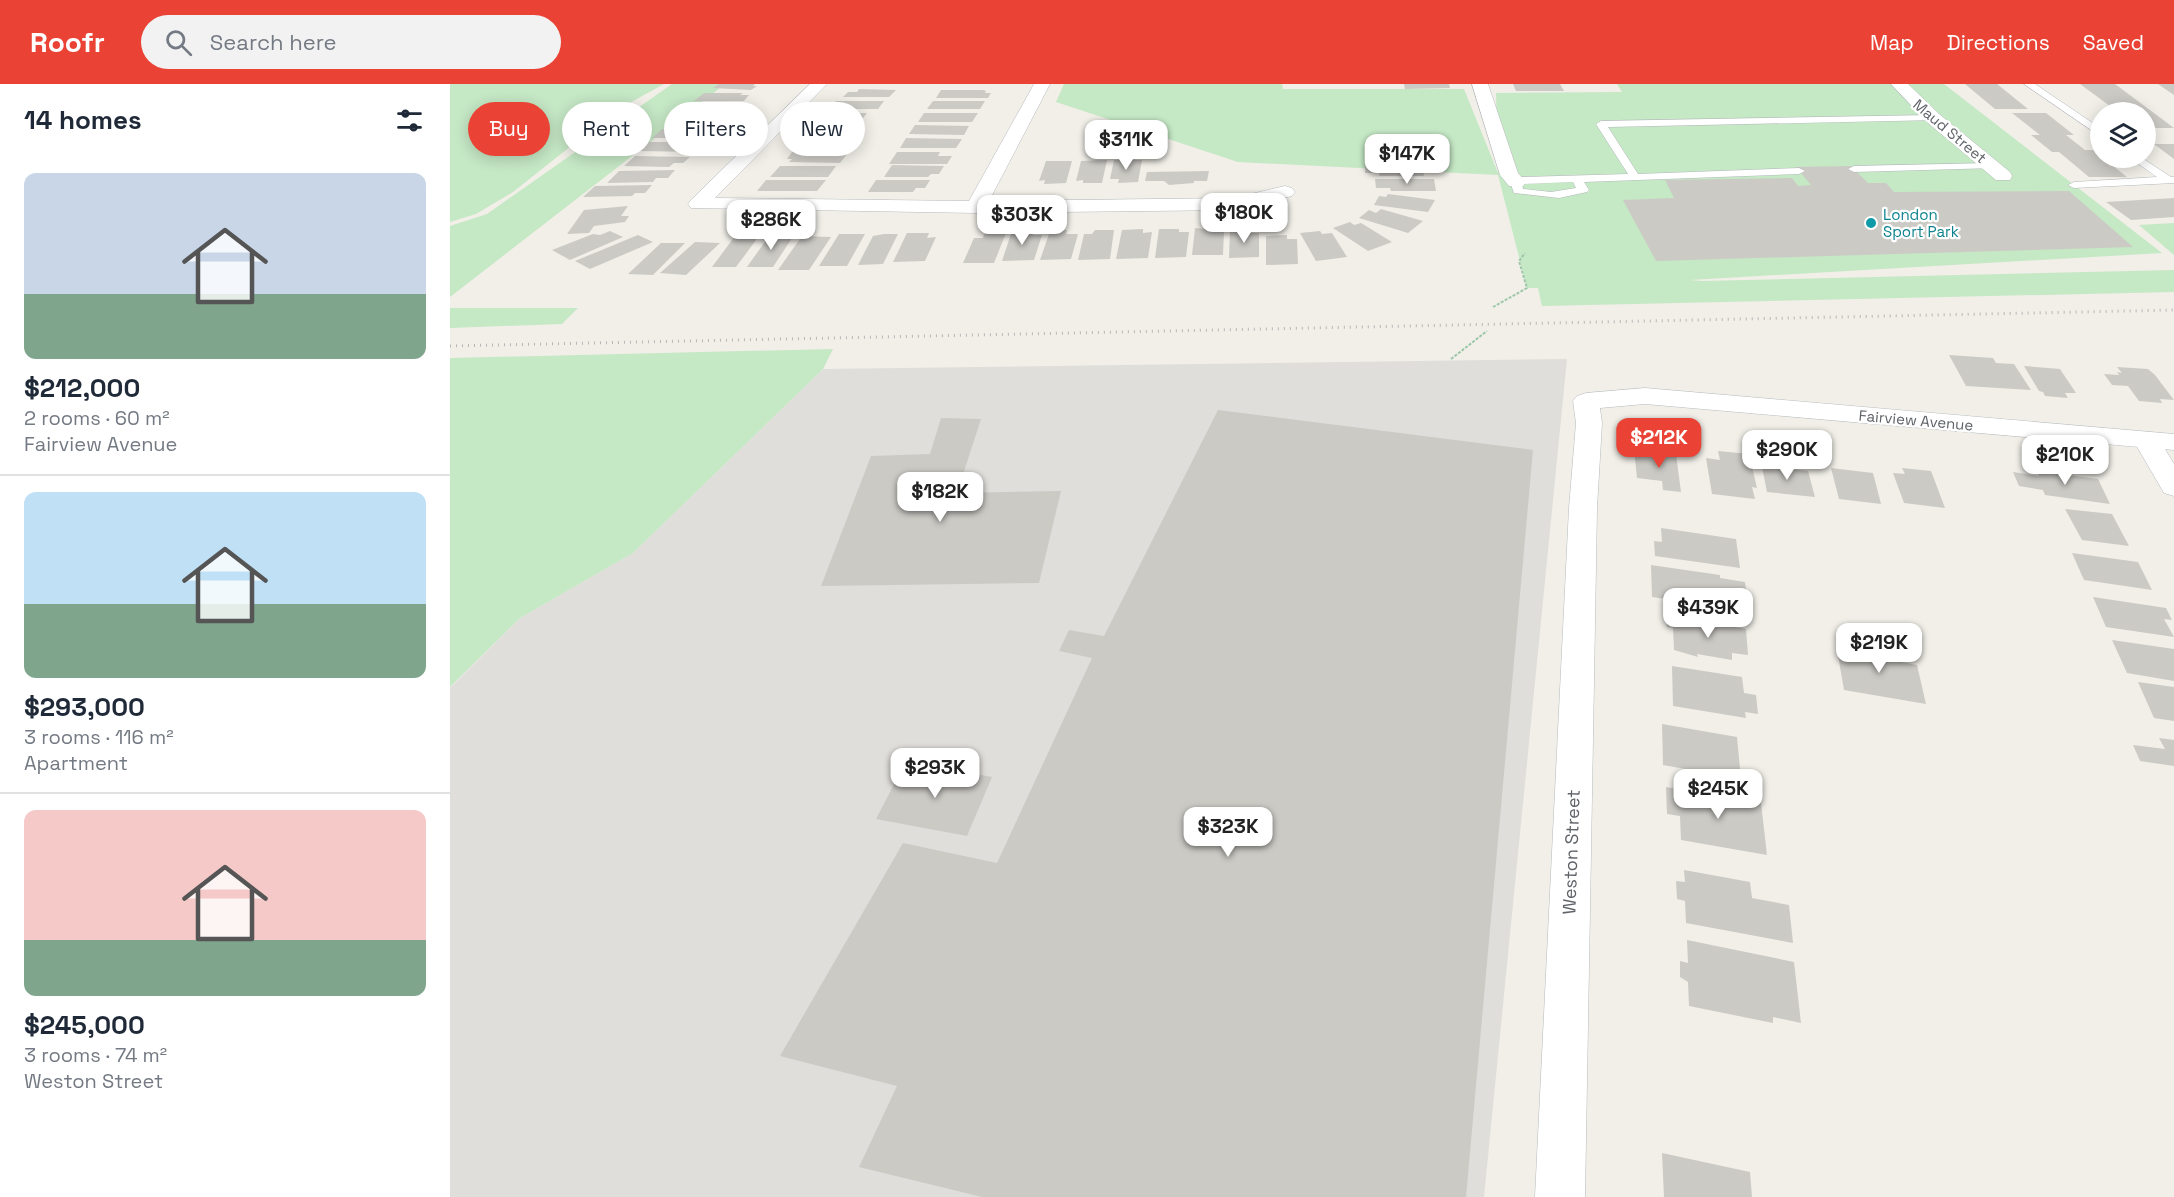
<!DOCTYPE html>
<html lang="en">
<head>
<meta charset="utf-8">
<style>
  body { margin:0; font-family:"Space Grotesk",sans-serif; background:#f2f2f3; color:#1f2937; height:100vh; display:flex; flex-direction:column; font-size:22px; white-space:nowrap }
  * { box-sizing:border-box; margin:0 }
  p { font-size:20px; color:#747a83 }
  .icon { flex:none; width:33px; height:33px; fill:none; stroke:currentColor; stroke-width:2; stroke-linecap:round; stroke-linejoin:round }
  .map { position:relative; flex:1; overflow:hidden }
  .panel { display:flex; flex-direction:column; background:#fff; width:450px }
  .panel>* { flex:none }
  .hud { position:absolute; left:18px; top:18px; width:570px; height:54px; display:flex; gap:12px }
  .tools { position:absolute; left:1640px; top:18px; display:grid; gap:12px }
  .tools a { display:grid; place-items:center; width:66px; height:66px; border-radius:50%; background:#fff; box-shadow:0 3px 15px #0003; font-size:30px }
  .price { position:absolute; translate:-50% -51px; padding:0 14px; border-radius:12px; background:#fff; color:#222; font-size:20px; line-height:39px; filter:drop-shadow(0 2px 3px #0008) }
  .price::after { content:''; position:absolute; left:50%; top:36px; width:18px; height:14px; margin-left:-9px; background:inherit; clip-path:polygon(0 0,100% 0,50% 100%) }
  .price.current { background:#ea4335; color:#fff }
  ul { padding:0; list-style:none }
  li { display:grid; align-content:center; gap:12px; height:318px; padding:0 24px }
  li+li { border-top:2px solid #e0e1e3 }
  li span { display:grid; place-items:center; height:186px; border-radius:12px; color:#555 }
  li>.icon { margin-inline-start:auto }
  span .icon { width:108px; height:108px; fill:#fffc; stroke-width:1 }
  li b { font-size:26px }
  h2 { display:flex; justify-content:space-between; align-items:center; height:72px; padding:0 24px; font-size:26px }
  .tag { padding:0 21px; border-radius:27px; background:#fff; box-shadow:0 3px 15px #0003; font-size:21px; line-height:54px }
  .tag.current { background:#ea4335; color:#fff }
  header { display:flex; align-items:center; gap:36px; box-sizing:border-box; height:84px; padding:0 30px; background:#ea4335; color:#fff }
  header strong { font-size:28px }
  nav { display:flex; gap:33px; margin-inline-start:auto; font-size:21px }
  .search { width:420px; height:54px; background:#f2f2f3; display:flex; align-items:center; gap:15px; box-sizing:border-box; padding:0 21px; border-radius:33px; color:#747a83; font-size:22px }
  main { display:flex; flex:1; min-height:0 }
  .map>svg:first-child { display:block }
  .industrial { fill:#e0deda }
  .green { fill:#c5e8c5 }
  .building { fill:#cccac5 }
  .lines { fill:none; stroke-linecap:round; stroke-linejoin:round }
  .lane-casing { stroke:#b5b8bc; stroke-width:1 }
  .street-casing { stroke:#b5b8bc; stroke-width:1 }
  .secondary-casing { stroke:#b6babf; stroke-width:1 }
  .path { stroke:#9cc7a9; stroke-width:2; stroke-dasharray:3 1.5; stroke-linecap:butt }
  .lane { fill:#fff; fill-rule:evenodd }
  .street { fill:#fff; fill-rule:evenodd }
  .secondary { fill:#fff; fill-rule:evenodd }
  .rail { stroke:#b6b7b8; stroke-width:3; stroke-dasharray:1 5; stroke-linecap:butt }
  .culture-dot { fill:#0f9aa8; stroke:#fff; stroke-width:2 }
  .labels { text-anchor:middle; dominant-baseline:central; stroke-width:4.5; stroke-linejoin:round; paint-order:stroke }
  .far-street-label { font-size:15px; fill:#5f6368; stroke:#fff }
  .far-culture-label { font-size:15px; fill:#0d838f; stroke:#fff; text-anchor:start }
  .street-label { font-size:18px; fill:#5f6368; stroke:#fff }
</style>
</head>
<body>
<header>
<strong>Roofr</strong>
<div class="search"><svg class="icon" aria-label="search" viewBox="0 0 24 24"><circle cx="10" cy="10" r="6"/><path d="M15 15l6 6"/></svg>Search here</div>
<nav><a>Map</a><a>Directions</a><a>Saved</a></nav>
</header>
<main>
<section class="panel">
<h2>14 homes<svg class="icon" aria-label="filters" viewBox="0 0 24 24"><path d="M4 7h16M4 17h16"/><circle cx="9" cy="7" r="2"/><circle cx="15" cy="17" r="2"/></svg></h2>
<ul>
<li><span style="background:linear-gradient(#c9d6e8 65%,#7fa58c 0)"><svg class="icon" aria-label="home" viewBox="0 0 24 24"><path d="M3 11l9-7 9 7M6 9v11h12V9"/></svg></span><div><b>$212,000</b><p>2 rooms · 60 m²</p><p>Fairview Avenue</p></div></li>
<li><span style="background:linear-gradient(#bfe0f5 60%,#7fa58c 0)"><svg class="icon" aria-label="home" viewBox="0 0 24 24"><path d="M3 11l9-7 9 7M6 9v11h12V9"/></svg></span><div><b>$293,000</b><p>3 rooms · 116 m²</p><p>Apartment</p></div></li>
<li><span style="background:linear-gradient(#f6c9c9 70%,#7fa58c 0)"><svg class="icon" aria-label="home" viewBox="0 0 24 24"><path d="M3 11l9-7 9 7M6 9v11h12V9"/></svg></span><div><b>$245,000</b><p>3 rooms · 74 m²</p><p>Weston Street</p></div></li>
</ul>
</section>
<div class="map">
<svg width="1724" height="1113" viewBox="0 0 1724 1113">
  <rect width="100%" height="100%" fill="#f1efe8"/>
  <path class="industrial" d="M1117,275L1034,1113H0V604L70,534L183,469L373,285Z"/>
  <path class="green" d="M0,0H214L165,27L63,108L26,130L0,138Z
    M222,0H275L0,213V142L37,130Z
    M614,0H832L833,5H1014L1048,89L1046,9L1172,8L1167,0H1494L1712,169L1240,196L1252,197L1724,186V208L1092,222L1088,204H1077L1048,91L788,78L606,18Z
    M1724,139V171L1689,141Z
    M0,224H128L112,240L0,244Z
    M383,265L373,285L183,469L70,534L0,603V274Z"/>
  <path class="building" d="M269,0H305L303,2H307L301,6L263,4Z
    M954,0H999L1000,4L955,5Z
    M1063,0H1110L1114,7H1066Z
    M1515,0H1547L1578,25H1545Z
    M1630,0H1665L1724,44H1695V28H1668Z
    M1708,0H1724V11Z
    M409,5L446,6L439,13H393L398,8H407Z
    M491,6H533L536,7L535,9H541L538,14H486Z
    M254,9H293L290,11H299L294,17H244Z
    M386,17H434L428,25H389L391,22H381Z
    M483,17H535L530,25H477Z
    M241,20H294L285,29H231Z
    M376,29H417L410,38L369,37Z
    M474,29H528L522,38H468Z
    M1562,29H1596L1624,51H1616L1635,66H1643L1677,93H1639L1609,68H1602L1581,51H1590Z
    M272,32L269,35H278L272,41L222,42L231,33Z
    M366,41L413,42L406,50H369L372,47H361Z
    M465,41L519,42L514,51L459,50Z
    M212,45H268L259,54H202Z
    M456,54L512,55L506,64H450Z
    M405,55L399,64L345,65L349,59L360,58L362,56Z
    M199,58H245L248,59L246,62L252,61L245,68L189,67Z
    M1704,60H1724V75Z
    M342,68L398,69L390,79L339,78L342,75H337Z
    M447,68H490L488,72H502L497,80H439Z
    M185,72L240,73L233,79H224L219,83L174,82Z
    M657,76L652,99H633V96L626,97L631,77Z
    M664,76H692L688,98L668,99L669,95H660Z
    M596,77H622L616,99L594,100L595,96L589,97Z
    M442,81L494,82L489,90H481L478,93H434Z
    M915,81H973L974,92H929L930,89H915Z
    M330,82H386L378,93H320Z
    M1401,82L1418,99H1436L1444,108L1619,107L1683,163L1206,177L1173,116L1224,114L1215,96L1342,94L1348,102L1361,101L1346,83Z
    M225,86L218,94H206L203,98L157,99L169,87Z
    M759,87L757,97H744V99L719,101L714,97H695L697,88Z
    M925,95H984L986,107H941L940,104H926Z
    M316,96H376L367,107H307Z
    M426,96H480L475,104H466L463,108H418Z
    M202,101L195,109H185L182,112L133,113L145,102Z
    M938,110L985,116L978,128L924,121L929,112L936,113Z
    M1724,114V133L1681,136L1656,118Z
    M178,122L171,132H179L175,138L144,142L139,149L117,150L134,126Z
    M931,125L973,137L958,149L909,134L919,126L926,129Z
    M900,138L904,141L911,139L942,158L918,167L883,144Z
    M745,144L774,147L773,171H742Z
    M693,145V149L702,148L698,174L666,175L672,146Z
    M709,145H729V148H739L736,173L705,174Z
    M800,145V149H809V173L779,174L780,146Z
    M617,146L616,150H628L621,175L590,176L600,147Z
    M645,146H664L660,175L628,176L634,150H642Z
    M160,147L173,153L120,176L102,166L143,150L150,151Z
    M562,147H584L583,151H592L584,176L552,177Z
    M870,147L872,150L882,149L897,173L866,177L850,149Z
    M457,149H479L477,154L486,153L475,177L443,178Z
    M556,149L544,179H513L524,154H533L534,150Z
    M389,150H415L397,182H369Z
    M434,150H448L433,180L408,181L423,152Z
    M188,151L203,158L140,185L125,177Z
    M344,151L323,183H297L319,152Z
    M837,151V155H847L848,180L816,181V152Z
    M285,152H309L286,183H262Z
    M352,152L381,153L359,186H328Z
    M245,158L270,159L236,191L210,189Z
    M211,159H235L203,191L178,190Z
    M1499,271L1543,274L1546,279L1564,280L1581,306L1516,302Z
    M1574,282L1610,285L1626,309H1615L1618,314L1595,312L1593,308L1589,307Z
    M1667,283L1698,285L1705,291L1724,316L1710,315L1712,319L1689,317L1678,302L1662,301L1654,290L1669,291L1667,288L1672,289Z
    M768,326L1083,366L1016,1113H532L409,1083L447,1002L330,972L453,759L547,779L642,574L609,567L619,546L654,552Z
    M491,334L531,335L507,409L611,407L589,499L371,502L421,372L480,370Z
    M1184,366L1226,370L1231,408L1213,406L1212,397L1187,394Z
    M1268,367L1299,370L1307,404L1302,403L1305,415L1262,410L1256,374L1270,376Z
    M1311,378L1331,380L1332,384L1358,387L1365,413L1317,408Z
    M1381,384L1423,389L1431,420L1389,415Z
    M1452,384L1481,387L1495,424L1454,419L1443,389L1455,390Z
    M1587,387L1648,395L1660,420L1595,411L1593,406L1569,402L1563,388L1589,392Z
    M1615,425L1662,430L1679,462L1632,456Z
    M1211,444L1286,455L1290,484L1205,472L1204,457L1212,458Z
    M1622,469L1688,478L1702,506L1634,496Z
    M1201,481L1270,491V494L1295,498L1299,527L1202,513Z
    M1643,513L1716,524L1722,536L1714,535L1724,553L1656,543Z
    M1216,532L1296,545L1298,571L1282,569V576L1247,570L1248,573L1224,566L1223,544L1217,543Z
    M1662,556L1724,565V597L1677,589Z
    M1386,560L1450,570L1451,578L1467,581L1476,620L1394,606Z
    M1222,582L1292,593L1294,609L1306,611L1308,630L1295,628L1296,634L1223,622Z
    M1688,598L1724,603V637L1704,634Z
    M1212,640L1287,653L1291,695L1213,681Z
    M1709,654L1724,656V682L1690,677L1683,661L1715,665Z
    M456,677L542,693L517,752L426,735Z
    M1216,703L1311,719L1317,771L1231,756L1230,732L1217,730Z
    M1234,786L1300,798L1302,814L1339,821L1343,859L1236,839L1235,817L1227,815L1226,797L1235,798Z
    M1237,856L1344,878L1351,939L1323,933V939L1239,922L1238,898L1230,893V877L1238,879Z
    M1212,1069L1300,1088L1302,1113H1214Z"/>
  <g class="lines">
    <g class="lane-casing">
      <path id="lane" d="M1574,0H1585L1650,44V52Z
        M1483,31L1487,32V36L1158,43L1188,90L1349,84L1355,87L1349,90L1134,98L1139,106L1137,108L1109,114L1064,109L1060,98L1072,93L1178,90L1146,40L1151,37ZM1123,98L1126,104L1101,108L1073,105L1072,100Z
        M1680,74H1692L1721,93H1724V99L1624,104L1618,101L1624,98L1707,93Z
        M1541,79L1545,80V84L1404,88L1398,85L1404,82Z"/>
    </g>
    <g class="street-casing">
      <path id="street" d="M360,0H377L265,114L519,117L584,0H600L539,117L784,114L835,102L842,104L845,108L842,112L784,126L526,129L241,124L238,120L241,116Z
        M1022,0H1038L1068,89L1076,98L1073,102H1059L1050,91Z
        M1441,0H1458L1489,30L1560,88L1562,92L1560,96H1546L1477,38Z
        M1696,348L1706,350L1724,380V412L1714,409L1683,356L1686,350Z"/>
    </g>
    <g class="secondary-casing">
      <path id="secondary" d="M1195,304L1724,350V366L1195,320L1150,324L1152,339L1147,424L1135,1113H1085L1119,424L1126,339L1123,317L1127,312L1136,309Z"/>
    </g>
    <path class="path" d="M1043,223L1077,204L1069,177L1075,169
      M1001,275L1037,247"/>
    <use href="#lane" class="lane"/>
    <use href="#street" class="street"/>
    <use href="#secondary" class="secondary"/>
    <path class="rail" d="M0,262L1724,226"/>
  </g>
  <circle class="culture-dot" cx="1421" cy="139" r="6"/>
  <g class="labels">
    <g class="far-street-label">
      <text transform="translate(1500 47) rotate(40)">Maud Street</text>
      <text transform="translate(1466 336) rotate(5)">Fairview Avenue</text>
    </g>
    <g class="far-culture-label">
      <text x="1433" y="130">London<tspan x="1433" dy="17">Sport Park</tspan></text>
    </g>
    <g class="street-label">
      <text transform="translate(1121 768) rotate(-88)">Weston Street</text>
    </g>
  </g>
</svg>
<div class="tools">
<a><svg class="icon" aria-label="layers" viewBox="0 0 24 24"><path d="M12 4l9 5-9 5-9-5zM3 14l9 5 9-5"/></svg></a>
</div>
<b class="price" style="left:676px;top:87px">$311K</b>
<b class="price" style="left:957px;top:101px">$147K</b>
<b class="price" style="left:794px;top:160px">$180K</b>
<b class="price" style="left:572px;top:162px">$303K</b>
<b class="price" style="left:321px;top:167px">$286K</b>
<b class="price current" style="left:1209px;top:385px">$212K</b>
<b class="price" style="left:1337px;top:397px">$290K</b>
<b class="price" style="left:1615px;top:402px">$210K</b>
<b class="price" style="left:490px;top:439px">$182K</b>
<b class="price" style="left:1258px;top:555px">$439K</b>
<b class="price" style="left:1429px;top:590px">$219K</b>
<b class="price" style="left:485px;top:715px">$293K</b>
<b class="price" style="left:1268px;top:736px">$245K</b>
<b class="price" style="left:778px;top:774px">$323K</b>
<div class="hud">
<a class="tag current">Buy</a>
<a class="tag">Rent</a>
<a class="tag">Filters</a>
<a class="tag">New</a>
</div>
</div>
</main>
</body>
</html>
